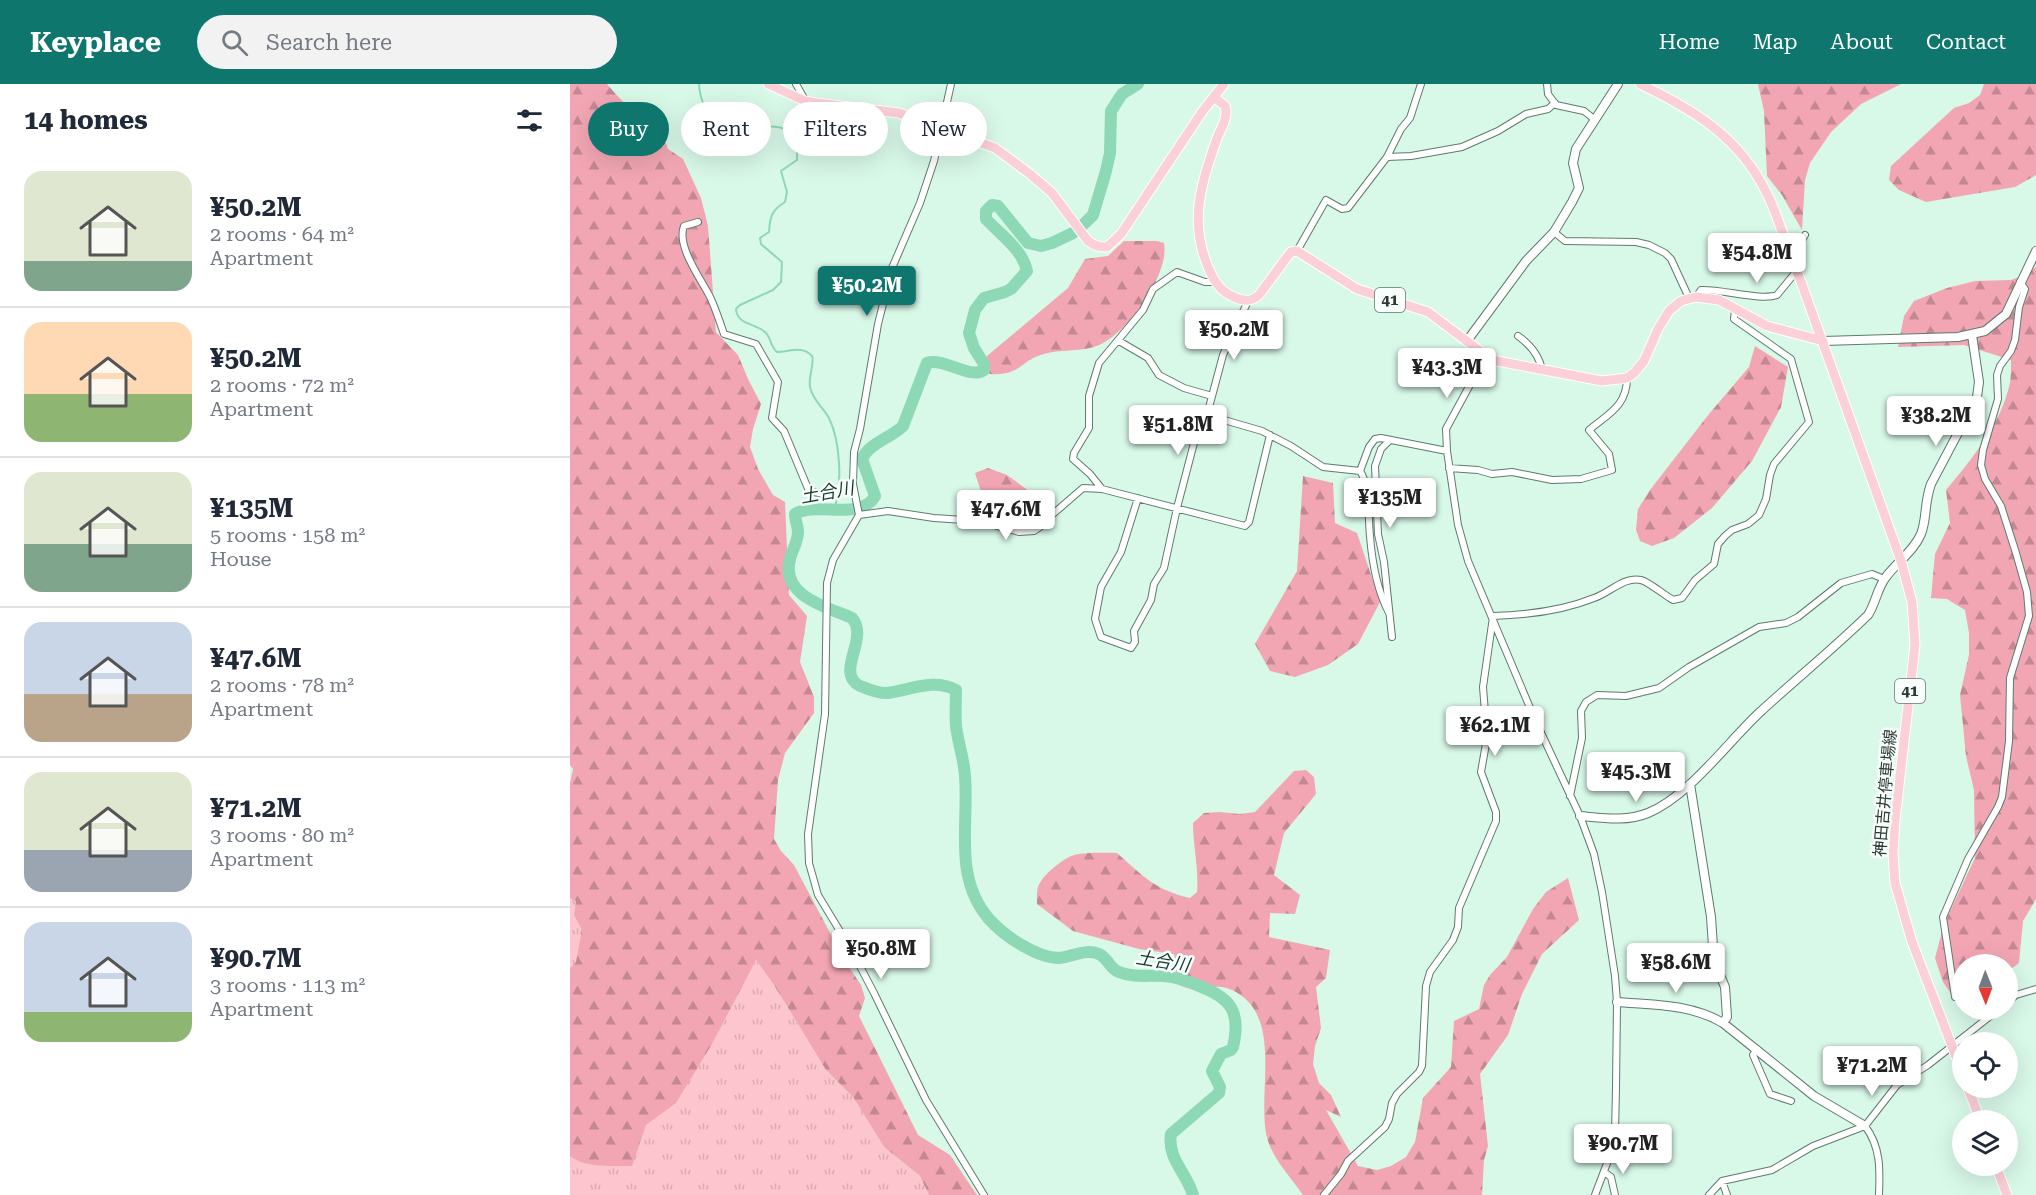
<!DOCTYPE html>
<html lang="en">
<head>
<meta charset="utf-8">
<style>
  body { margin:0; font-family:"Roboto Serif","Noto Sans JP",serif; background:#f2f2f3; color:#1f2937; height:100vh; display:flex; flex-direction:column; font-size:22px; white-space:nowrap }
  * { box-sizing:border-box; margin:0 }
  p { font-size:20px; color:#747a83 }
  .icon { flex:none; width:33px; height:33px; fill:none; stroke:currentColor; stroke-width:2; stroke-linecap:round; stroke-linejoin:round }
  .map { position:relative; flex:1; overflow:hidden }
  .sheet { display:flex; flex-direction:column; background:#fff; width:570px }
  .sheet>* { flex:none }
  .hud { position:absolute; left:18px; top:18px; width:570px; height:54px; display:flex; gap:12px }
  .needle { width:39px; rotate:179deg }
  .controls { position:absolute; left:1382px; top:870px; display:grid; gap:12px }
  .controls a { display:grid; place-items:center; width:66px; height:66px; border-radius:50%; background:#fff; box-shadow:0 6px 24px #0002; font-size:30px }
  .price { position:absolute; translate:-50% -51px; padding:0 14px; border-radius:6px; background:#fff; color:#222; font-size:20px; line-height:39px; filter:drop-shadow(0 2px 3px #0008) }
  .price::after { content:''; position:absolute; left:50%; top:36px; width:18px; height:14px; margin-left:-9px; background:inherit; clip-path:polygon(0 0,100% 0,50% 100%) }
  .price.selected { background:#0f766e; color:#fff }
  ul { padding:0; list-style:none }
  li { display:flex; align-items:center; gap:18px; height:150px; padding:0 24px }
  li+li { border-top:2px solid #e0e1e3 }
  li span { display:grid; place-items:center; flex:none; width:168px; height:120px; border-radius:18px; color:#555 }
  li>.icon { margin-inline-start:auto }
  span .icon { width:72px; height:72px; fill:#fffc; stroke-width:1 }
  li b { font-size:26px }
  h2 { display:flex; justify-content:space-between; align-items:center; height:72px; padding:0 24px; font-size:26px }
  .tag { padding:0 21px; border-radius:27px; background:#fff; box-shadow:0 6px 24px #0002; font-size:21px; line-height:54px }
  .tag.selected { background:#0f766e; color:#fff }
  header { display:flex; align-items:center; gap:36px; box-sizing:border-box; height:84px; padding:0 30px; background:#0f766e; color:#fff }
  header strong { font-size:28px }
  nav { display:flex; gap:33px; margin-inline-start:auto; font-size:21px }
  .search { width:420px; height:54px; background:#f2f2f3; display:flex; align-items:center; gap:15px; box-sizing:border-box; padding:0 21px; border-radius:33px; color:#747a83; font-size:22px }
  main { display:flex; flex:1; min-height:0 }
  .map>svg:first-child { display:block }
  .grass { fill:url(#grass-tufts) }
  .forest { fill:url(#forest-firs) }
  .lines { fill:none; stroke-linecap:round; stroke-linejoin:round }
  .stream { stroke:#8dd9b6; stroke-width:2 }
  .river { stroke:#8dd9b6; stroke-width:12 }
  .street-casing { stroke:#5e7b6d; stroke-width:8 }
  .secondary-casing { stroke:#5e7b6d; stroke-width:10 }
  .primary-casing { stroke:#fff; stroke-width:11 }
  .street { stroke:#fff; stroke-width:6 }
  .secondary { stroke:#fff; stroke-width:8 }
  .primary { stroke:#fcd0d7; stroke-width:9 }
  .primary-bridge-casing { stroke:#fff; stroke-width:11; stroke-linecap:butt }
  .primary-bridge { stroke:#fcd0d7; stroke-width:9 }
  .labels { text-anchor:middle; dominant-baseline:central; stroke-width:5; stroke-linejoin:round; paint-order:stroke }
  .shield { fill:#f8fefb; stroke:#6a7570; stroke-width:1.5 }
  .shield-label { font-size:15px; font-weight:bold; fill:#2d3a34 }
  .street-label { font-size:16px; fill:#2d3a34; stroke:#f8fefb }
  .water-label { font-size:18px; font-style:italic; fill:#17392a; stroke:#f8fefb }
</style>
</head>
<body>
<header>
<strong>Keyplace</strong>
<div class="search"><svg class="icon" aria-label="search" viewBox="0 0 24 24"><circle cx="10" cy="10" r="6"/><path d="M15 15l6 6"/></svg>Search here</div>
<nav><a>Home</a><a>Map</a><a>About</a><a>Contact</a></nav>
</header>
<main>
<section class="sheet">
<h2>14 homes<svg class="icon" aria-label="filters" viewBox="0 0 24 24"><path d="M4 7h16M4 17h16"/><circle cx="9" cy="7" r="2"/><circle cx="15" cy="17" r="2"/></svg></h2>
<ul>
<li><span style="background:linear-gradient(#dfe7d0 75%,#7fa58c 0)"><svg class="icon" aria-label="home" viewBox="0 0 24 24"><path d="M3 11l9-7 9 7M6 9v11h12V9"/></svg></span><div><b>¥50.2M</b><p>2 rooms · 64 m²</p><p>Apartment</p></div></li>
<li><span style="background:linear-gradient(#ffd9b3 60%,#8fb573 0)"><svg class="icon" aria-label="home" viewBox="0 0 24 24"><path d="M3 11l9-7 9 7M6 9v11h12V9"/></svg></span><div><b>¥50.2M</b><p>2 rooms · 72 m²</p><p>Apartment</p></div></li>
<li><span style="background:linear-gradient(#dfe7d0 60%,#7fa58c 0)"><svg class="icon" aria-label="home" viewBox="0 0 24 24"><path d="M3 11l9-7 9 7M6 9v11h12V9"/></svg></span><div><b>¥135M</b><p>5 rooms · 158 m²</p><p>House</p></div></li>
<li><span style="background:linear-gradient(#c9d6e8 60%,#b9a48a 0)"><svg class="icon" aria-label="home" viewBox="0 0 24 24"><path d="M3 11l9-7 9 7M6 9v11h12V9"/></svg></span><div><b>¥47.6M</b><p>2 rooms · 78 m²</p><p>Apartment</p></div></li>
<li><span style="background:linear-gradient(#dfe7d0 65%,#9aa5b1 0)"><svg class="icon" aria-label="home" viewBox="0 0 24 24"><path d="M3 11l9-7 9 7M6 9v11h12V9"/></svg></span><div><b>¥71.2M</b><p>3 rooms · 80 m²</p><p>Apartment</p></div></li>
<li><span style="background:linear-gradient(#c9d6e8 75%,#8fb573 0)"><svg class="icon" aria-label="home" viewBox="0 0 24 24"><path d="M3 11l9-7 9 7M6 9v11h12V9"/></svg></span><div><b>¥90.7M</b><p>3 rooms · 113 m²</p><p>Apartment</p></div></li>
</ul>
</section>
<div class="map">
<svg width="1466" height="1111" viewBox="0 0 1466 1111">
  <defs>
    <pattern id="grass-tufts" width="24" height="20" patternUnits="userSpaceOnUse" patternTransform="scale(1.5)"><rect width="24" height="20" fill="#fdc6cf"/><path d="M3 7l-1-3M5 7V3M7 7l1-3M15 17l-1-3M17 17v-4M19 17l1-3" fill="none" stroke="#d9abb2"/></pattern>
    <pattern id="forest-firs" width="22" height="20" patternUnits="userSpaceOnUse" patternTransform="scale(1.5)"><rect width="22" height="20" fill="#f2a6b3"/><path d="M5 1l3.5 6h-7zM16 11l3.5 6h-7z" fill="#c48892"/></pattern>
  </defs>
  <rect width="100%" height="100%" fill="#d8f8e8"/>
  <path class="grass" d="M0,814L186,876L204,901L256,986L283,1013L314,1063L350,1092L359,1111H0Z"/>
  <path class="forest" d="M0,0H37C43,7 50,15 57,21C79,38 89,35 98,65L113,75L131,114L138,142L146,248L168,271L178,295L191,320L183,345L180,363L188,385L203,411L215,418L219,511L237,532L230,578L244,613V629L215,669L208,696L204,755L211,767L224,781L275,877L291,901L295,914L289,932L348,1051L380,1071L407,1111H359L350,1092L314,1063L283,1013L256,986L204,901L186,876L142,960L106,1019L76,1041L62,1082C43,1082 15,1084 0,1072V884L6,878L12,846L4,831L6,817L0,814V699L3,685L0,681Z
    M1188,0H1331L1291,20L1261,48L1240,79L1235,96L1232,146L1212,111L1197,92L1194,27Z
    M1414,0H1466V91L1445,103L1356,118L1329,106L1319,96L1321,82L1384,24L1399,19L1410,11Z
    M554,157H587L594,159C600,191 555,254 524,263C507,268 490,265 474,270C450,276 452,292 420,290L413,282L417,272L498,204L515,175L538,172Z
    M1466,183V815L1453,837L1449,879L1437,888V880H1392V915L1384,914L1373,898L1365,874L1374,840L1405,774L1404,706L1396,672L1390,611L1399,571V549L1395,526L1377,515L1361,514L1365,470L1380,439L1376,406C1402,375 1431,340 1440,299C1441,292 1441,284 1441,276L1394,261L1328,263L1334,232L1344,217L1377,204L1405,197L1441,196L1454,191Z
    M1185,262L1218,283L1211,323L1182,377L1142,424L1104,454L1082,462L1070,457L1066,446L1068,425L1080,406L1139,330L1179,283Z
    M418,384L437,391L463,410L469,424C458,443 449,438 430,437L415,420L405,389Z
    M733,392L763,399L765,439L787,449L810,518L788,560L758,581L725,593L700,587L685,560L727,487Z
    M736,686L744,693L746,710L714,749L704,791L730,811L725,830L700,829L699,853L760,866L756,894L746,903L751,944L745,962L743,980L749,999L761,1011L771,1033L756,1026L788,1082L807,1086L821,1082L836,1073L845,1058L853,1014L881,983L884,937L909,925L914,901L920,891L937,873L963,825L976,808L998,794L1009,836L972,870L952,910L938,951L910,990L918,1062L914,1076L912,1111H733C720,1092 700,1072 696,1049C688,1003 713,930 662,906C647,899 641,905 627,906C621,906 615,903 609,901C603,889 608,882 604,870L569,865L503,847L467,820C467,812 466,804 471,797C477,788 494,774 504,771C518,768 533,769 547,769C573,792 585,806 620,814L627,808C629,785 623,762 623,739L634,729L649,728L670,730L685,728L724,687Z"/>
  <g class="lines">
    <path class="stream" d="M129,0C130,13 132,19 140,30C161,59 201,31 221,49C228,56 227,67 227,76L211,87L217,108L215,118C202,126 200,132 199,148L190,154L191,160L212,178L211,198L203,206L170,221L166,225C167,241 185,239 195,248C201,253 200,262 207,268C218,268 233,261 242,272C245,276 238,294 240,303C243,317 253,323 259,334C270,356 273,402 264,425"/>
    <path class="river" d="M568,0L552,10L541,27L540,69L536,87L523,131L515,139L503,149L482,159L471,162L458,159L428,122L422,121L416,127V135C430,150 453,166 457,187L441,205L435,208L414,214L405,226L399,249L404,264L414,280V286C400,296 374,273 357,279L333,342C321,354 299,359 292,375L305,412C290,438 247,417 225,430C225,436 228,442 228,448C228,458 222,466 220,475C210,512 257,523 282,534C300,554 264,589 290,602C298,605 309,610 317,609C341,606 363,594 386,606C386,618 385,631 386,642C388,659 394,675 395,692C399,741 383,793 419,835C434,852 467,874 489,874C502,873 516,864 529,870C538,874 540,885 549,888C563,894 579,891 594,892C606,893 618,897 629,902C662,914 671,929 663,963L661,966L651,970L642,987L650,1003L649,1009L601,1050C597,1075 617,1089 623,1111"/>
    <g class="street-casing">
      <path id="street" d="M226,0L235,16
        M381,0L364,77L350,119L322,184L308,240L290,345L284,368L283,400L289,431L263,476L257,499L255,630L238,750L239,779L248,811L282,867L304,909L356,1016L414,1111
        M977,0L978,10L986,21L1014,27L1024,35
        M817,73L841,72L892,63L928,47L956,30L978,25L985,19
        M128,138L114,142C106,163 132,196 141,215C146,226 150,238 154,250L186,260L208,298L202,334L214,347L239,407L254,410L284,406
        M984,148L995,157L1066,158L1079,161L1095,169L1101,175L1119,214
        M727,167L756,116L772,125L778,124L817,73L831,45L840,34L851,0
        M1126,213L1131,206C1152,205 1191,217 1207,211L1225,189L1230,159L1235,151
        M948,252C961,261 969,271 972,286
        M549,257L578,274L589,291L614,304L642,312
        M915,273L876,345L877,367L888,441L898,477L966,638L1010,732L1024,770L1032,808L1045,892L1047,918L1046,1005L1045,1048L1039,1074L1025,1111
        M637,331L692,347L721,362L753,383L790,387
        M820,356L811,365L805,382L808,450L814,478L822,553
        M879,384L908,386L922,390L942,388L982,396L1011,395L1042,386L1039,370L1019,346C1038,330 1057,322 1057,294
        M532,405L520,390L503,375L504,369L519,344V312L529,279L573,226L583,205L607,188L635,198H646
        M568,414L551,468L531,503L525,535L531,553L561,564L565,558L564,547L581,516L584,500L594,484L607,424L625,355L637,331L653,271L678,217
        M289,431L318,427L364,434L409,437L449,448L464,447L470,443L476,436L513,404L532,405L675,442L679,438L700,351
        M819,529C807,506 802,478 800,452C798,434 800,401 790,387L799,363L805,355L811,354L877,367
        M923,532C957,531 992,527 1024,514C1039,509 1055,492 1071,496C1079,498 1094,511 1103,516L1112,514L1125,496L1144,480L1148,460L1155,452L1162,446L1178,440L1189,431L1196,415L1200,391L1204,380L1239,338L1221,275L1164,235L1165,226
        M1000,712L1012,654L1011,627L1016,618L1027,611L1056,612L1089,604L1119,583L1189,543L1216,539L1228,533L1271,499L1302,490L1314,495
        M1385,913L1373,833L1398,775L1428,723L1432,713L1439,657L1440,594L1459,532L1457,508L1446,469L1431,422L1415,395L1411,381L1413,366L1428,315L1427,291L1430,282L1441,267L1445,256L1449,223L1455,205L1450,198
        M1437,918L1446,911L1466,905
        M1187,965L1183,971L1200,1010L1221,1017
        M1295,1042C1311,1063 1310,1086 1309,1111
        M1034,1088L1041,1093L1045,1111
        M1152,1097L1157,1111
        M754,1111L771,1090L778,1077L815,1043L819,1035L822,1019L827,1010L849,988L852,982L856,902L860,888L883,856L888,843L889,824L926,737V728L911,688L917,654L913,603L923,533
        M1139,1111L1152,1097L1202,1086L1243,1062L1295,1042L1327,1001L1358,981L1428,926"/>
    </g>
    <g class="secondary-casing">
      <path id="secondary" d="M897,257L956,177L984,148L1002,118L1009,104L1003,79L1006,65L1048,0
        M1253,257L1388,253L1415,247L1436,230L1466,167
        M1120,700L1141,833L1144,877L1155,903L1157,933L1153,939
        M1010,732C1033,734 1056,738 1078,729C1118,713 1157,659 1189,629C1225,596 1263,565 1298,531C1306,519 1307,504 1316,493C1326,479 1344,467 1351,450C1357,435 1354,419 1361,400L1407,313L1409,298L1402,251
        M1047,918C1084,921 1121,920 1153,939L1244,1012L1295,1042"/>
    </g>
    <g class="primary-casing">
      <path id="primary" d="M198,0L235,17L246,19L329,29L425,64L460,90L482,109L518,157C525,162 529,163 537,163L551,150L632,28L654,0
        M1070,0C1122,25 1168,52 1195,106C1204,122 1209,140 1216,158
        M644,13L655,22C659,34 650,45 646,57C631,101 619,137 638,183C642,193 649,206 660,211C671,217 680,219 689,211L717,173L721,168L727,167L787,205L858,228L922,276L1032,297L1057,294L1064,289L1074,277L1088,245L1099,227L1111,217L1126,213L1149,216L1197,242L1253,257
        M1231,198L1331,477L1342,518L1345,561L1325,736L1323,769L1325,799L1342,858L1392,988
        M1398,1004L1410,1036
        M1426,1082L1437,1111"/>
    </g>
    <use href="#street" class="street"/>
    <use href="#secondary" class="secondary"/>
    <use href="#primary" class="primary"/>
    <g class="primary-bridge-casing">
      <path id="primary-bridge" d="M1216,158L1231,198"/>
    </g>
    <use href="#primary-bridge" class="primary-bridge"/>
  </g>
  <g class="labels">
    <g class="shield">
      <rect x="805" y="204" width="30" height="24" rx="4.5"/>
      <rect x="1325" y="595" width="30" height="24" rx="4.5"/>
    </g>
    <g class="shield-label">
      <text x="820" y="216">41</text>
      <text x="1340" y="607">41</text>
    </g>
    <g class="street-label">
      <text transform="translate(1315 709) rotate(-85)">神田吉井停車場線</text>
    </g>
    <g class="water-label">
      <text transform="translate(257 408) rotate(-10)">土合川</text>
      <text transform="translate(593 877) rotate(9)">土合川</text>
    </g>
  </g>
</svg>
<div class="controls">
<a><svg class="needle" viewBox="-14 -14 28 28"><path d="M0-13l5 13h-10z" fill="#e53935"/><path d="M0 13l5-13h-10z" fill="#747a83"/></svg></a>
<a><svg class="icon" aria-label="locate" viewBox="0 0 24 24"><circle cx="12" cy="12" r="6"/><path d="M12 2v4M12 18v4M2 12h4M18 12h4"/></svg></a>
<a><svg class="icon" aria-label="layers" viewBox="0 0 24 24"><path d="M12 4l9 5-9 5-9-5zM3 14l9 5 9-5"/></svg></a>
</div>
<b class="price" style="left:1187px;top:200px">¥54.8M</b>
<b class="price selected" style="left:297px;top:233px">¥50.2M</b>
<b class="price" style="left:664px;top:277px">¥50.2M</b>
<b class="price" style="left:877px;top:315px">¥43.3M</b>
<b class="price" style="left:1366px;top:363px">¥38.2M</b>
<b class="price" style="left:608px;top:372px">¥51.8M</b>
<b class="price" style="left:820px;top:445px">¥135M</b>
<b class="price" style="left:436px;top:457px">¥47.6M</b>
<b class="price" style="left:925px;top:673px">¥62.1M</b>
<b class="price" style="left:1066px;top:719px">¥45.3M</b>
<b class="price" style="left:311px;top:896px">¥50.8M</b>
<b class="price" style="left:1106px;top:910px">¥58.6M</b>
<b class="price" style="left:1302px;top:1013px">¥71.2M</b>
<b class="price" style="left:1053px;top:1091px">¥90.7M</b>
<div class="hud">
<a class="tag selected">Buy</a>
<a class="tag">Rent</a>
<a class="tag">Filters</a>
<a class="tag">New</a>
</div>
</div>
</main>
</body>
</html>
